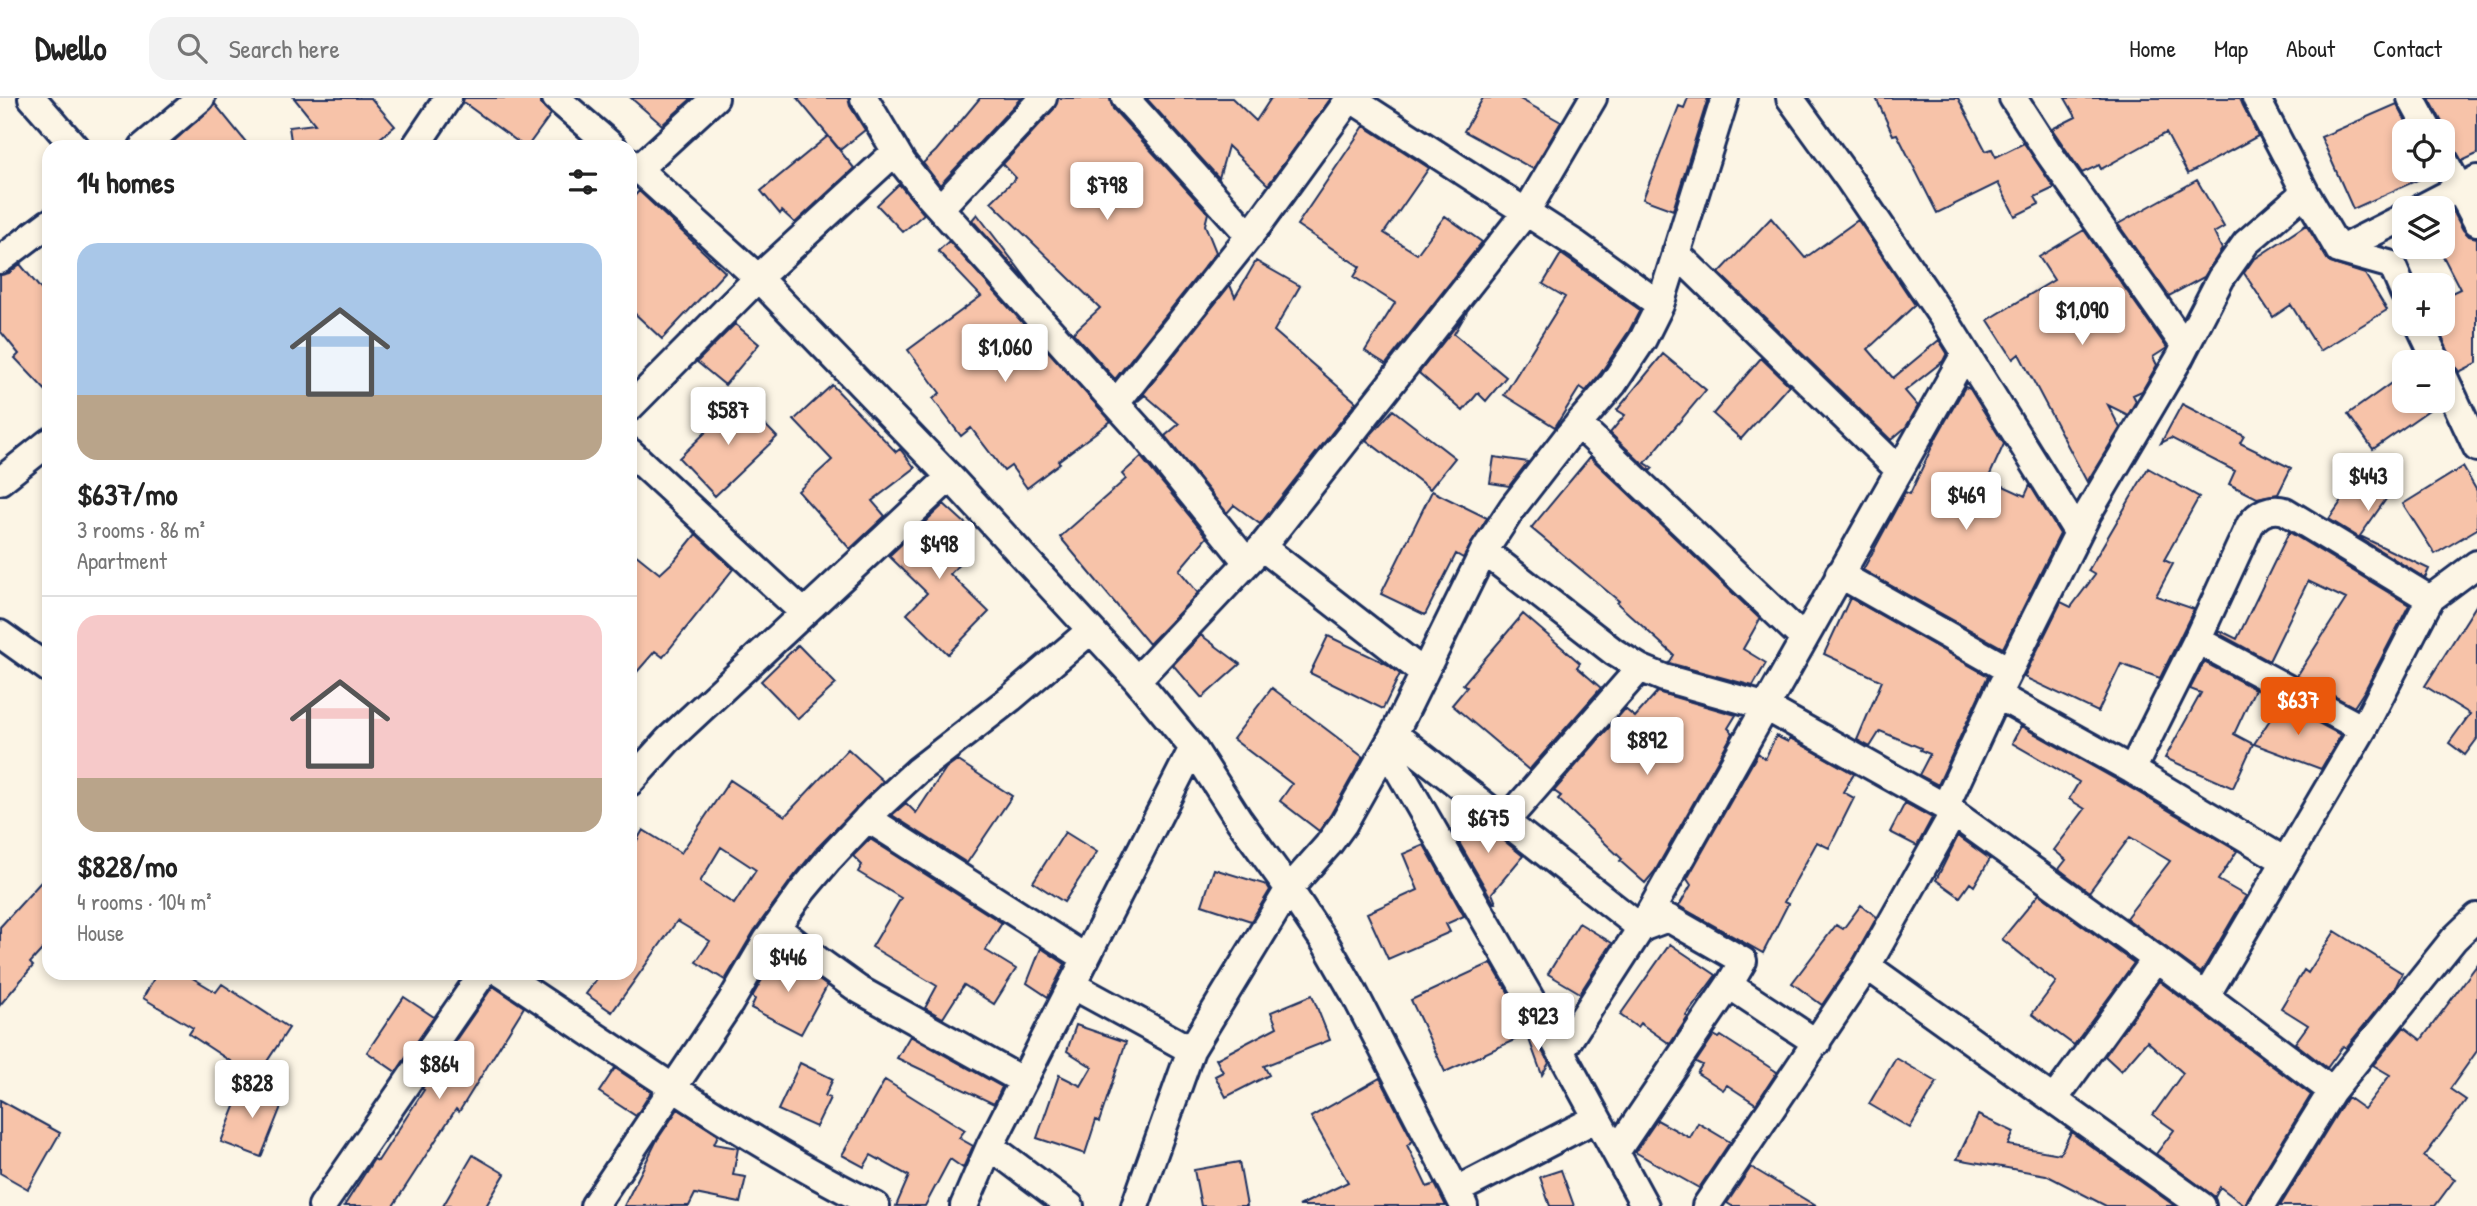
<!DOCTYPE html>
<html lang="en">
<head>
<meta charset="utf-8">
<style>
  body { margin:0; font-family:"Patrick Hand",sans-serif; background:#f2f2f2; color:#222; height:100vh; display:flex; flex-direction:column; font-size:26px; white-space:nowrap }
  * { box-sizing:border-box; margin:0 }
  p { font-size:23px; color:#767676 }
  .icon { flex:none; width:38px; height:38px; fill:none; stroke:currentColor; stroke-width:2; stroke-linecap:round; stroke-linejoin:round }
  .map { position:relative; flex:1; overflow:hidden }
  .drawer { position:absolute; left:42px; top:42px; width:595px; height:840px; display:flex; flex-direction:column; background:#fff; border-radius:21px; box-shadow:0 4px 10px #0003 }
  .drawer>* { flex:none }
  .controls { position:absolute; left:2392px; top:21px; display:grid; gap:14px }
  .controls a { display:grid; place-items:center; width:63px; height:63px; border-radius:14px; background:#fff; box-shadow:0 4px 10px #0003; font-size:35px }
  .price { position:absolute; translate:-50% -60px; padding:0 16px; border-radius:7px; background:#fff; color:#222; font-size:23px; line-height:46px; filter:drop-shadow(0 2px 4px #0008) }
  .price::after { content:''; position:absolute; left:50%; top:42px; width:21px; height:16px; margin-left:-10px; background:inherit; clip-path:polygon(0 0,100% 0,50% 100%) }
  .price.selected { background:#ea580c; color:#fff }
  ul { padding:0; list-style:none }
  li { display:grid; align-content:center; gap:14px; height:371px; padding:0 35px }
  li+li { border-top:2px solid #e0e0e0 }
  li span { display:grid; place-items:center; height:217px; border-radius:21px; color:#555 }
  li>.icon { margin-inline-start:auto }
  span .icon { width:126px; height:126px; fill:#fffc; stroke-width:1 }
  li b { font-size:30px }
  h2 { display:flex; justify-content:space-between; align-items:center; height:84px; padding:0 35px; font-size:30px }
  header { display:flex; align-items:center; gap:42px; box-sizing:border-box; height:98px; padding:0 35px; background:#fff; border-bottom:2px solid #e0e0e0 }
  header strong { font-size:33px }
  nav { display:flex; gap:38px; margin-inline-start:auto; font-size:24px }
  .search { width:490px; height:63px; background:#f2f2f2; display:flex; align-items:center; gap:18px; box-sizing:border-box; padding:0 24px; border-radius:21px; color:#767676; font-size:26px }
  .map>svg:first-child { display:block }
  .building { fill:#f7c3a9; stroke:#1b2f5e; stroke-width:2; fill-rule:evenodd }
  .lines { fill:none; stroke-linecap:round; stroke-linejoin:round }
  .minor-casing { stroke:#1b2f5e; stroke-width:32 }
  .minor { stroke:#fcf5e5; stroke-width:26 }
</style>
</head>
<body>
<header>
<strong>Dwello</strong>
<div class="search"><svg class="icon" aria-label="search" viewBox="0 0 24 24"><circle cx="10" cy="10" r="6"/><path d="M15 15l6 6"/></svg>Search here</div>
<nav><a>Home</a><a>Map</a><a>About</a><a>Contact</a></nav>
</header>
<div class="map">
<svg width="2477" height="1108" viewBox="0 0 2477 1108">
  <rect width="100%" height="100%" fill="#fcf5e5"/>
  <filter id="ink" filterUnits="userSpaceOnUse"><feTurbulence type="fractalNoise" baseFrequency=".0143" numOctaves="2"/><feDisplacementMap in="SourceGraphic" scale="14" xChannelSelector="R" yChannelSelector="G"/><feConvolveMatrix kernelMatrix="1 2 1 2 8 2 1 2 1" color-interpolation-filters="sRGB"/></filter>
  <g filter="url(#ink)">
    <path class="building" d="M294,0H371L395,28L369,49H292L289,29L315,26Z
      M464,0H541V6L551,16L527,49H525L463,4Z
      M631,0H692L662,27Z
      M797,0H848L850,8L865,32L840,52Z
      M980,0H1021L940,87L923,65L936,53Z
      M1058,0H1110L1113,11L1208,115L1205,127L1216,154L1115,281L1073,235L1100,210L991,104L1016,80L1003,66L1054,11Z
      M1146,0H1232L1256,23L1271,0H1331L1268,87L1228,48L1219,80Z
      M1483,0H1518L1561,24L1533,71L1464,33Z
      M1688,0H1708L1673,112L1643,101L1679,8L1684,10Z
      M1876,0H1958L1986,53L1992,51L1996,59L2024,45L2054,90L2035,99L2039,106L2015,118L1998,85L1937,115L1897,36L1893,37Z
      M2065,0H2240L2258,38L2188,76L2166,35L2101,71L2099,67L2082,75L2052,31L2076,19Z
      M2429,0H2477V56L2462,63L2452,47L2443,44V26Z
      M215,6L250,49H176L172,45Z
      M2397,6L2411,33H2404V72H2431L2433,75L2353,111L2321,39Z
      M1364,28L1429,70L1384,135L1417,156L1445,118L1482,144L1386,266L1365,253L1395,205L1354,179L1360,169L1297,127Z
      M828,38L854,70L795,125L782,113L780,116L761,93Z
      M2197,82L2224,129L2214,135L2222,151L2204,179L2169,198L2118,126Z
      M899,86L924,116L903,134L877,107Z
      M639,93L725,174L662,241L630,211V103Z
      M2452,111L2463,132L2469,138L2477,140V265L2459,274L2453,265L2436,226H2443V199L2460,191L2443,158V116Z
      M977,116L1036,193L972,122Z
      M1771,120L1805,160L1858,122L1915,207L1868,251L1893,280L1939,242L1947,255L1943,263L1905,293L1918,308L1906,329L1891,342L1719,175Z
      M2306,127L2330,165L2365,176L2387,212L2320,253L2291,207L2273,219L2244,175L2253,162Z
      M2084,132L2167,250L2153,259L2157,267L2142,293L2133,297L2136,303L2128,317L2108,307L2120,330L2087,384L2019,256L2013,261L1988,222L2054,182L2039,159Z
      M949,143L1111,323L1058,363L1060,365L1027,390L1011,368L1004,373L971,330L961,338L933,301L940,295L908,252L981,198L938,153Z
      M1561,156L1640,212L1629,233L1600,276L1586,293L1580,289L1555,329L1504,297L1565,199L1543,186Z
      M1256,163L1300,188L1274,233L1356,304L1260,426L1234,407L1227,415L1165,338L1179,326L1145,297L1138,303L1230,187L1235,199Z
      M20,166L49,201V296L15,260L19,256L0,233V177L9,175Z
      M1467,214L1454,236L1506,279L1486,303L1478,295L1463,313L1419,275Z
      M735,226L759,246L725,287L697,264Z
      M1663,256L1706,292L1645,365L1653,370L1650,373L1610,335L1625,317L1617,312Z
      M1761,260L1789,287L1741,341L1713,316Z
      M2404,276V303H2438L2439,305L2373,351L2348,316Z
      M832,287L896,354L900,351L915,370L872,403L885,418L850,451L798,393L832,362L794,322Z
      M1965,289L1970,291L2004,346L1988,381L2025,398L2030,387L2060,436L2003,550L1863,472L1905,394L1910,396L1937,338Z
      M740,301L777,339L715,398L679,360Z
      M2182,306L2244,338L2240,345L2291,370L2278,396L2257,400L2229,386L2235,373L2171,340L2161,345Z
      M1393,312L1455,360L1430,391L1366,342Z
      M1141,359L1207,439L1179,472L1198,495L1149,546L1060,439L1126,381L1122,376Z
      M1494,359L1528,364L1527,365L1509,388L1490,385Z
      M1590,359L1760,521L1743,551L1766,565L1753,588L1669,565L1674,557L1617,505L1619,503L1531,430Z
      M2366,368L2391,394L2360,438L2429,471L2425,480L2329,421Z
      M2463,369L2477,393V431L2435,456L2403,406Z
      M2148,370L2199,399L2164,462L2173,466L2156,498L2194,511L2160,580L2121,566L2098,614L2024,579L2061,504L2071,509L2095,477L2088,473Z
      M1432,393L1487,420L1463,460L1456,456L1425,517L1381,496Z
      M944,406L967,427L948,446L964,461L950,476L989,514L948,556L907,516L927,495L889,458Z
      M2289,434L2409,507L2365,592L2354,609L2297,578L2346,501L2308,483L2269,563L2218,535L2219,532L2237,541Z
      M696,436L733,471L663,559L655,553L630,582V452L660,476L675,462Z
      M1850,500L1988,578L1938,687L1919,677L1930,656L1920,652L1921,650L1880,633L1870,649L1857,642L1882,583L1824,556Z
      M2477,506V641L2465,657L2449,645L2470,616L2425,588Z
      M1523,516L1580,565L1577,569L1601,590L1529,672L1452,607L1467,589L1463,586Z
      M1201,537L1240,566L1202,600L1173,567Z
      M1328,538L1387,566L1400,576L1383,611L1310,575Z
      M798,547L836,586L798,621L761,583Z
      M2204,564L2255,591L2234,636L2253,646L2233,690L2165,660L2201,595L2190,591Z
      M1272,590L1363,659L1331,716L1319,733L1280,703L1292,686L1233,641Z
      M1657,594L1736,617L1728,630L1733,635L1655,773L1645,785L1620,763L1622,761L1558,701L1561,698L1554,693L1625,611L1635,619Z
      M2281,605L2341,637L2321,671L2254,646Z
      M2021,628L2124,686L2237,753L2218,782L2246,798L2201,875L2126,820L2170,763L2130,739L2089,794L2059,771L2066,762L2054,752L2085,711L2069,701L2079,684L2012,645Z
      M1776,638L1788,644L1790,640L1854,676L1843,694L1854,700L1829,750L1817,744L1784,804L1788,806L1763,855L1679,808L1691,787L1687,781L1758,655L1765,661Z
      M848,651L883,683L817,750L791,782L754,833L725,882L696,864L710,843L677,823L612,914L586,896L601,875H630V754L643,732L681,755L730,682L785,718ZM721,749L756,772L734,806L700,784Z
      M957,662L1012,698L967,765L892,717L906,705L916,715L946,670Z
      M1905,705L1932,720L1917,748L1890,734Z
      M1481,724L1523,758L1492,795L1496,805H1494L1453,734L1455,733L1456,737Z
      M1065,734L1097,754L1064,804L1033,784Z
      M1958,738L1990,761L1974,788L1970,785L1960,799L1936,782Z
      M870,741L1002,825L985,852L1016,871L994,906L964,887L943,920L925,910L937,888L872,849L901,800L858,774L862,767L853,758Z
      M1424,747L1464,818L1446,826L1450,834L1388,861L1367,815L1418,792L1403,756Z
      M1214,771L1267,787L1270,792L1251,823L1202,807Z
      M49,775V844L30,865L33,868L0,907V829Z
      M2039,796L2134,865L2074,947L2032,916L2056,884L2002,841Z
      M1861,807L1877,819L1854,860L1822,907L1792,885L1836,827L1843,831Z
      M1579,825L1612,845L1580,895L1548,876Z
      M2335,833L2402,875L2396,888L2346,950L2343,948L2327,970L2295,945L2308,927L2281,910L2304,872L2308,875Z
      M1670,846L1716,877L1686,918L1688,919L1670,946L1640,925L1637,929L1620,917Z
      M1041,850L1065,866L1048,899L1027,885Z
      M779,852L827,888L801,936L751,910L755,901L752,899Z
      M1491,865L1511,899L1506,902L1523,938L1445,974L1411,902Z
      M2477,867V953L2450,991L2466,1002L2424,1059L2455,1081L2435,1108H2280L2347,999L2364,1011L2390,977L2373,967L2404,929L2421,942Z
      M157,875H184L216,894L222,886L289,930L256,980L189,936L193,930L143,900Z
      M2159,883L2311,997L2248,1100L2245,1108L2220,1089L2215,1099L2156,1056L2174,1032L2153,1017L2183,975L2147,943L2121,973L2105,958Z
      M493,888L524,909L459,1014L456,1011L393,1108H344L374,1061L378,1063L424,992L422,991Z
      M1312,897L1330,942L1264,968L1269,977L1226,999L1215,978L1223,974L1216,961L1277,929L1271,914Z
      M404,899L434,919L396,974L367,954Z
      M1076,927L1126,944L1099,1024L1096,1022L1085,1056L1037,1040L1059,977L1081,988L1092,969L1067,953Z
      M1530,932L1549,965L1542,977L1526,933Z
      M1714,937L1719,940L1721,938L1777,974L1756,1006L1727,987L1723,992L1697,975L1702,967L1696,964Z
      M910,938L1002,989L994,1006L897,960Z
      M1896,960L1937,984L1910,1030L1869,1006Z
      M800,965L833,981L825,998L830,1000L816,1029L778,1012Z
      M615,970L651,994L636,1018L599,994Z
      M1380,980L1413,1043L1407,1047L1427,1089L1435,1086L1446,1108H1299L1348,1084L1311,1019Z
      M885,982L965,1032L959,1040L973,1048L963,1070L950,1061L925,1108H896L909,1078L871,1057L864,1069L842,1057Z
      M244,986L284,1001L261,1059L221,1044Z
      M0,1002L60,1035L28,1091L0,1075Z
      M678,1011L718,1037L714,1046L738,1050L733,1077L746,1079L740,1105L695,1096L689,1108H624L657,1042Z
      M1978,1017L2014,1034L2008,1047L2060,1056L2071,1034L2175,1108H2106L2046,1077L1957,1061Z
      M1657,1022L1690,1040L1698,1025L1730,1044L1699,1090L1635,1054Z
      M473,1057L505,1076L486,1108H443Z
      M1239,1064L1247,1108H1201L1194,1072Z
      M1751,1069L1816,1108H1732L1727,1105Z
      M1561,1072L1574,1108H1550L1540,1079Z"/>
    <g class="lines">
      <g class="minor-casing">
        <path id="minor" d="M32,0L75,49
          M556,0L613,49
          M864,0L902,64L929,98L1144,337L1247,464
          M1125,0L1250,138
          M1790,0L1850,83L1950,230L2078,435
          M2013,0L2048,54L2185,248
          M2256,0L2305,94L2339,152L2392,167L2404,195
          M2411,0L2429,33
          M143,49L201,0
          M415,49L448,0
          M2443,60L2477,124
          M630,64L758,180L950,379L1137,582L1193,650L1239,722L1289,791L1326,846L1354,895L1464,1108
          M638,71L715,0
          M940,110L1043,0
          M2421,110L2477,81
          M2339,152L2404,119
          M1676,155L1899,372
          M0,162L49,125
          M2419,226L2437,264
          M2443,277L2477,350
          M1116,305L1258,127L1350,0L1577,147L1660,207
          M630,309L758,180L895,54
          M1578,326L1803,540
          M630,354L804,515
          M0,383L49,344
          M1262,449L1424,575
          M1484,453L1614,554L1640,570L1664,580L1764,608L1945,709L2156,861L2332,993
          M1839,476L2009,572
          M0,536L49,571
          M2197,542L2363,631
          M1137,582L1262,449L1526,114L1593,0
          M1997,597L2132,672L2285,763
          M1394,636L1641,830L1668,820L1743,863L1729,887L1817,945
          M1386,650L1561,954L1645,1108
          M2132,672L2197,542L2250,427C2258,415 2270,409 2285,413L2430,501
          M630,684L668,642L950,379
          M1945,709L1997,597L2088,415L2180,259L2221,180L2246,145L2305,94
          M867,720L1086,860
          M1505,724L1640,570
          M776,829L819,863L858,891L1023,983
          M1867,868L2202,1108
          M501,875C624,956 744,1043 876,1108
          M1072,887L1191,952
          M2206,898L2363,631L2430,501L2477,466
          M1561,954L1641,830L1965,256
          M2055,1000L2156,861
          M990,1048L1070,1108
          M1616,1054L1729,887
          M1456,1093L1597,1020
          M322,1108L483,875
          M594,1108L730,905L767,842L803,792L829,761L875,712L917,673L1011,600L1091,532
          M964,1108L990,1048L1193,650
          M1135,1108L1191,952L1289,791L1328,747L1344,725L1394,636L1484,453L1513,409L1568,338L1613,286L1643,241L1660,207L1725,0
          M1706,1108L1867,868L1954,714
          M2261,1108L2332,993L2454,841L2477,819"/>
      </g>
      <use href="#minor" class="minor"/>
    </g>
  </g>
</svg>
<div class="controls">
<a><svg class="icon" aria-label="locate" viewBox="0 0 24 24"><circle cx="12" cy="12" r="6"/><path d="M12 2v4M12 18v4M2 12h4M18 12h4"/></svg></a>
<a><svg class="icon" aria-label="layers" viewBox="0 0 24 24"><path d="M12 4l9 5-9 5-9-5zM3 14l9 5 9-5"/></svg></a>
<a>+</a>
<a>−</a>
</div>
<b class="price" style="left:1107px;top:124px">$798</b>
<b class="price" style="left:2082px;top:249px">$1,090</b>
<b class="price" style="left:1005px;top:286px">$1,060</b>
<b class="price" style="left:728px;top:349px">$587</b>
<b class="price" style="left:2368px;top:415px">$443</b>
<b class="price" style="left:1966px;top:434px">$469</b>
<b class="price" style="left:939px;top:483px">$498</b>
<b class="price selected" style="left:2298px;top:639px">$637</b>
<b class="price" style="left:1647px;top:679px">$892</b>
<b class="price" style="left:1488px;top:757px">$675</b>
<b class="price" style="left:788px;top:896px">$446</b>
<b class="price" style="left:1538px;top:955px">$923</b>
<b class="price" style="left:439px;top:1003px">$864</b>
<b class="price" style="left:252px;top:1022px">$828</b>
<section class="drawer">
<h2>14 homes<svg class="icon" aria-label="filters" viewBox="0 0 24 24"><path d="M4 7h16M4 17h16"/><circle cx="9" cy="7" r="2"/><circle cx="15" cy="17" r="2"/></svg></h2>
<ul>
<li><span style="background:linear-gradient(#a9c7e8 70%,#b9a48a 0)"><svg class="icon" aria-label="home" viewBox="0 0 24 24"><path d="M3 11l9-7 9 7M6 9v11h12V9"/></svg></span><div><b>$637/mo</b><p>3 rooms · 86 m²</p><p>Apartment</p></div></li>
<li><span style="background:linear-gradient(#f6c9c9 75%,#b9a48a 0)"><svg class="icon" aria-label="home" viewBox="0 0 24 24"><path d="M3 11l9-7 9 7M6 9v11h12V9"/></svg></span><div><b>$828/mo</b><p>4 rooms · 104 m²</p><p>House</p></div></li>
</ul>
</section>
</div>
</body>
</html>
